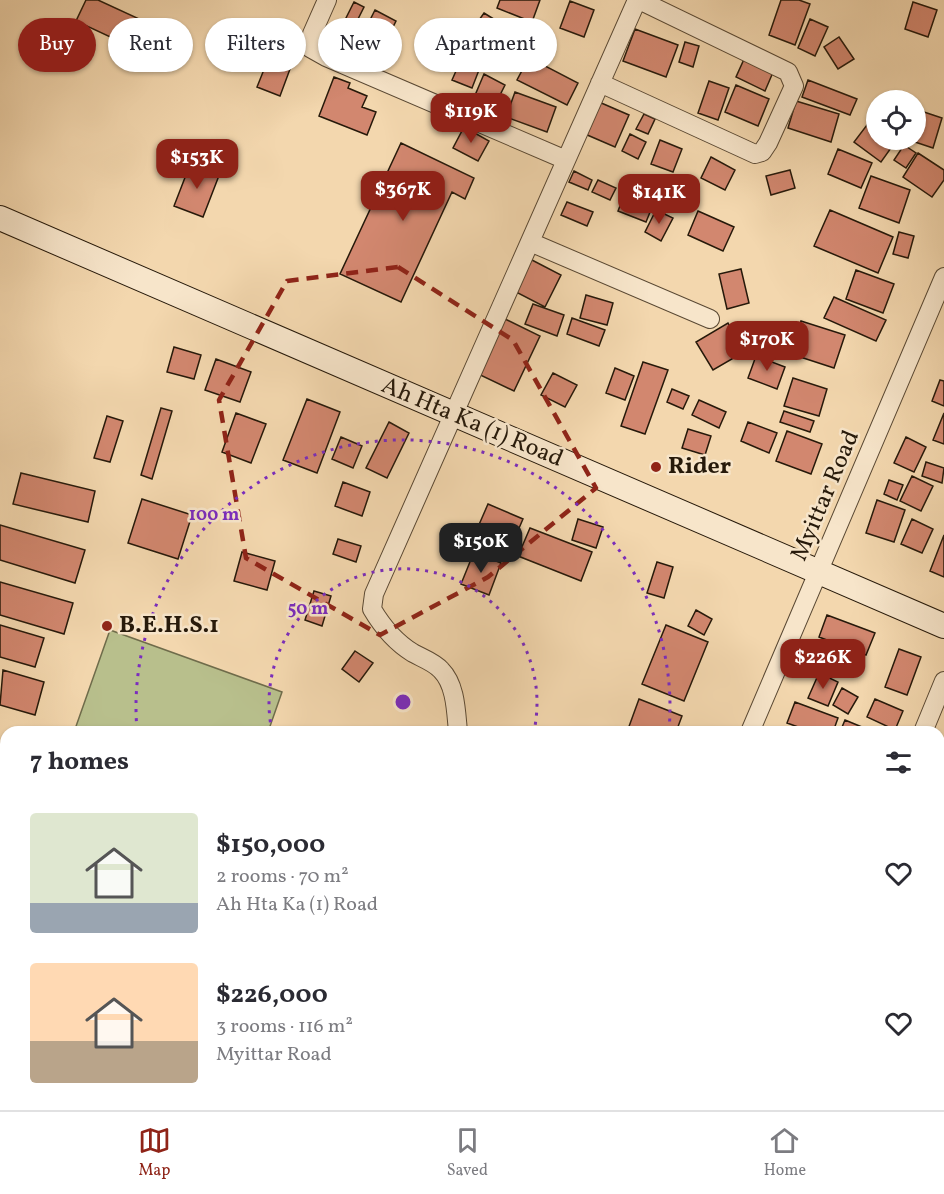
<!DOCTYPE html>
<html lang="en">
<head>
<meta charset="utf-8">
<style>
  body { margin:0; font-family:Vollkorn,serif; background:#f2f2f3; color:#2b2b33; height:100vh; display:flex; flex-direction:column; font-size:22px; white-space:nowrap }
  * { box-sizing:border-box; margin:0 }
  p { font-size:20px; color:#7c7c81 }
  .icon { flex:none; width:33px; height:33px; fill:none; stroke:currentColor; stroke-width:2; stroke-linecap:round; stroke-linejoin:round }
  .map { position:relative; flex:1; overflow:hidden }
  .details { position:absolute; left:0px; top:726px; width:945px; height:384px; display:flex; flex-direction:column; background:#fff; border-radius:18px 18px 0 0; box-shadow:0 2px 4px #0004 }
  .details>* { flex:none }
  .guide { position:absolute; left:18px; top:18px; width:600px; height:54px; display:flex; gap:12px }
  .buttons { position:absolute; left:866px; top:90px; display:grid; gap:12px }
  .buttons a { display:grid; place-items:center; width:60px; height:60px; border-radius:50%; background:#fff; box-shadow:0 2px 4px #0004; font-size:30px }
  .price { position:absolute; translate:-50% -51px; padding:0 14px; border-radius:12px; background:#8f2418; color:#fff; font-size:20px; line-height:39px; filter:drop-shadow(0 2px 3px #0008) }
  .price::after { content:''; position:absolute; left:50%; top:36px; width:18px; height:14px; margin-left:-9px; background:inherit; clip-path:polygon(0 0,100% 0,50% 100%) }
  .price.active { background:#222; color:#fff }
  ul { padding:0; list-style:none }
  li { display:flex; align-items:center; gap:18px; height:150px; padding:0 30px }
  li span { display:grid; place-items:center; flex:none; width:168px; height:120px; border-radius:6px; color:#555 }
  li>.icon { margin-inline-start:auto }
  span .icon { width:72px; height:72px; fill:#fffc; stroke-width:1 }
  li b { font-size:26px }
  h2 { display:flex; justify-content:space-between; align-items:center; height:72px; padding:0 30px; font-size:26px }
  .tag { padding:0 21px; border-radius:27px; background:#fff; box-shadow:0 2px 4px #0004; font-size:21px; line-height:54px }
  .tag.active { background:#8f2418; color:#fff }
  .dock { display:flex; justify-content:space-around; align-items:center; height:84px; border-top:2px solid #e1e1e2; background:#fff; font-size:16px; color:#7c7c81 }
  .dock a { display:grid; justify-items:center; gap:3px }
  .dock .active { color:#8f2418 }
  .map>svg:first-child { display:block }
  .green { fill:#b8bf8c; stroke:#6f6c4b; stroke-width:1.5 }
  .building { fill:#d2876f; stroke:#26190a; stroke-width:1.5 }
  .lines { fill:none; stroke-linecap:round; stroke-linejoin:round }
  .street-casing { stroke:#594833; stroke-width:20 }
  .secondary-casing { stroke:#26190a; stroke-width:26 }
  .street { stroke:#f7e5ca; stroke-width:18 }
  .secondary { stroke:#f7e5ca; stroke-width:24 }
  .marked { fill:none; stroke:#8f2418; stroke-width:4.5; stroke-dasharray:12 8; stroke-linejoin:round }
  .ring { fill:none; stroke:#7b2cbf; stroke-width:3; stroke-dasharray:3 6 }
  .poi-dot { fill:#8f2418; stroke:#f7e5ca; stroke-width:2 }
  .labels { text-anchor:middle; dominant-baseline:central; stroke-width:5; stroke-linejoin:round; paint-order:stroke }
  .street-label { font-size:24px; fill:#26190a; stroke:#f7e5ca }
  .poi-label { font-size:24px; font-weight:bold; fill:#26190a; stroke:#f7e5ca; text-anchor:start }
  .centre { fill:#7b2cbf; stroke:#f7e5ca; stroke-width:3 }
  .ring-label { font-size:18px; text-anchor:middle; font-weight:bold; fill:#7b2cbf; stroke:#f7e5ca; stroke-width:5; stroke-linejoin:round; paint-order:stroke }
</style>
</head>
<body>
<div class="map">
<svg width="944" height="1110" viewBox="0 0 944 1110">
  <rect width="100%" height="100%" fill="#f3d7ae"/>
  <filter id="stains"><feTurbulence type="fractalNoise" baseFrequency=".00333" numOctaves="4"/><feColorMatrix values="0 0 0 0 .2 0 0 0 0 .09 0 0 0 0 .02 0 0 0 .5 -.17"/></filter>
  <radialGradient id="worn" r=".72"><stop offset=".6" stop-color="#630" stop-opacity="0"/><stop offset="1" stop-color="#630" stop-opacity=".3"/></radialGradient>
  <path class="green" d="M110,630L282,692L268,732H74Z"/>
  <path class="building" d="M86,0H98L148,23L136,49L76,21Z
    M500,0H540L532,22L497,8Z
    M781,0H799L810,4L795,45L769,35Z
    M570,1L594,10L584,37L560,28Z
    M354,2L364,7L354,27L344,22Z
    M913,2L937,10L928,37L905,29Z
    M375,10L396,21L386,41L365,30Z
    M484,13L497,21L485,38L472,30Z
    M810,19L828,27L815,56L798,48Z
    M635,29L678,45L666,77L623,61Z
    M839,37L854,59L838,69L824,47Z
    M685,42L699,46L693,67L679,62Z
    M271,52L293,61L280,96L257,87Z
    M532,52L548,60L545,66L578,83L567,105L517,80Z
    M745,57L774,70L765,91L736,77Z
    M460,62L479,70L472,88L452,80Z
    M484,74L505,85L496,103L476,93Z
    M334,77L350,83L348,88L367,96L362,107L376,112L367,135L319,116Z
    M808,80L857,99L850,115L802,97Z
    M709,81L729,88L718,120L698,113Z
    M736,85L769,99L758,126L725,112Z
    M515,92L556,107L547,132L506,117Z
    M796,101L839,114L831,142L788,128Z
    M599,102L629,115L615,147L585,134Z
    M915,109L942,118L933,148L909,140H915Z
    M644,114L655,119L648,134L636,129Z
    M870,121L876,126V140L896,141L881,162L854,142Z
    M464,127L489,141L478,161L453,148Z
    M630,134L646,142L638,159L622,151Z
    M660,140L682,149L673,172L651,164Z
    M401,143L474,178L465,199L452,192L401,302L340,274Z
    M904,145L916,153L906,168L894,160Z
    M838,149L872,163L861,188L828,174Z
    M918,153L944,170V180L932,197L903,177Z
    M711,157L735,170L725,190L701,178Z
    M191,162L220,173L203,217L174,206Z
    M790,170L795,188L771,195L766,176Z
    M574,171L592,180L588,190L569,182Z
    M871,176L910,190L899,223L859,208Z
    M598,180L616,188L610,200L592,192Z
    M629,183L657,195L646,222L618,211Z
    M567,202L593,212L587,226L561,215Z
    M656,210L673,218L661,241L645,232Z
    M830,210L893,237L878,273L814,246Z
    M698,211L734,227L723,251L688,235Z
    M899,232L914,236L908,258L893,254Z
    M530,259L561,275L545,307L514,291Z
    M741,269L749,303L727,309L719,274Z
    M856,270L894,284L883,313L846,299Z
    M586,295L613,303L607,325L580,318Z
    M834,297L886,320L876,341L824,318Z
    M533,304L564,315L557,336L525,324Z
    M503,318L540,336L514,391L476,373Z
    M572,318L605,330L599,346L567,334Z
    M801,321L845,335L834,368L791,354Z
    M728,323L744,352L713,370L696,342Z
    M174,347L201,355L194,379L167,372Z
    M756,356L785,367L777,389L748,378Z
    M216,359L251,372L240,402L205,390Z
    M643,362L668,370L645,434L621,426Z
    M615,368L634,376L625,400L606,393Z
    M553,373L577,385L565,407L541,395Z
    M793,378L827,389L819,416L784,406Z
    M940,380L944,381V406L932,401Z
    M672,389L689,396L683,409L667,402Z
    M307,399L340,412L317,473L283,460Z
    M699,400L726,412L719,428L692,415Z
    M161,408L172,411L152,479L141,475Z
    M784,411L814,421L810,432L780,422Z
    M236,413L266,424L251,463L222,452Z
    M944,413V444L933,440Z
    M107,416L123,421L110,462L94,458Z
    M389,422L409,433L387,478L366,468Z
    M748,422L777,433L769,453L741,441Z
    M688,429L711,436L705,455L682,448Z
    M787,431L822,444L811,474L776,461Z
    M341,437L362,446L353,468L332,459Z
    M906,437L926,447L914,472L894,463Z
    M926,462L944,468L942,483L922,476Z
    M21,473L95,491L88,522L13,504Z
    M912,476L933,486L921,511L900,501Z
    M889,480L903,485L897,500L884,494Z
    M343,482L370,492L362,516L335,506Z
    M142,499L192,515L178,559L128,543Z
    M877,500L905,510L894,542L866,533Z
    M488,504L523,519L506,558L471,543Z
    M578,519L603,527L596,548L572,540Z
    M912,519L933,529L922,553L901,544Z
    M0,525L85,550L75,583L0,560Z
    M530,528L592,552L581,581L518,556Z
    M944,535V577L930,571Z
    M338,539L361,546L356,562L333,554Z
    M242,552L275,561L267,590L234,581Z
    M474,552L501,563L489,595L461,584Z
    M657,562L673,567L664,598L647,593Z
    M0,582L73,603L64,634L0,615Z
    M314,591L331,596L322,626L305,620Z
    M696,610L712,619L704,635L688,626Z
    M827,615L875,633L866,655L819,637Z
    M0,625L44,638L35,667L0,657Z
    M666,625L708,642L684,701L642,684Z
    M814,640L847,652L839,673L807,661Z
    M899,649L921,657L907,695L885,687Z
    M355,651L373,663L359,682L342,669Z
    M3,670L44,682L35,715L0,705Z
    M819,673L838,682L828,706L808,698Z
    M842,688L858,697L848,714L833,705Z
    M639,699L682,716L676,732H627Z
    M875,699L903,711L895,730L867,717Z
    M795,702L838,718L833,732H812L787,723Z
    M845,720L874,732H840Z
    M941,742L944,743V773L939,770Z
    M943,824H944V868L939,866V833Z
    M944,903V941L939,938V910Z
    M0,960L6,961V983L0,982Z
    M941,992L944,993V1033L939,1031Z
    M939,1041L944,1042V1055L939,1071Z
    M0,1054L6,1058V1079L0,1075Z
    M0,1087L6,1089V1104H13L10,1110H0Z
    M22,1104H36L48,1110H19Z
    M158,1104H189L184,1110H162L157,1106Z
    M319,1104H334L342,1110H315Z
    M457,1104H472L481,1110H453Z
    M613,1104H620L636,1110H610Z
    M787,1104H816L814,1110H785Z
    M828,1104H854L851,1110H826Z"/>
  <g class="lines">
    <g class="street-casing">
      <path id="street" d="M327,0L312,34L310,48L326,57L566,160
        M600,83L755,154L762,152L768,143L794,86L788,72L639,0
        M530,242L710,319
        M458,732C456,712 456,685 441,670C434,662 422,658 413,653C395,642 382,626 372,609L374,594L637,0
        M750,732L944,277
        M923,732L944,681
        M939,808L944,810
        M939,964L944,966
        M0,1027H6
        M243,1104L252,1110
        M891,1104L905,1110
        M129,1110L131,1104
        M584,1110L587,1104
        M765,1110L767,1104"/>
    </g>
    <g class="secondary-casing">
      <path id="secondary" d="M0,218L944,626"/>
    </g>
    <use href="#street" class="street"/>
    <use href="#secondary" class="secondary"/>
  </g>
  <path class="marked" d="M398,267L513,340L596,488L488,577L380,635L246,558L219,400L287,281Z"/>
  <g class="ring">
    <path d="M272 731A134 134 0 1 1 534 731"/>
    <path d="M137 730A267 267 0 1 1 669 730"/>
  </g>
  <g class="poi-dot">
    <circle cx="656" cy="467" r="6"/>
    <circle cx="107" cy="626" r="6"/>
  </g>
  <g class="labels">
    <g class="street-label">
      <text transform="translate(472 423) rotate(23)">Ah Hta Ka (1) Road</text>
      <text transform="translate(826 496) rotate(-67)">Myittar Road</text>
    </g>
    <g class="poi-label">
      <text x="668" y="467">Rider</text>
      <text x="119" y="626">B.E.H.S.1</text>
    </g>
  </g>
  <circle cx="403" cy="702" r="9" class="centre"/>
  <g class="ring-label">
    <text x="214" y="520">100 m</text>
    <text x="308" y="614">50 m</text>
  </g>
  <rect width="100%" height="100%" filter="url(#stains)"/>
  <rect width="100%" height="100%" fill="url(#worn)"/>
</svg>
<div class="buttons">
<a><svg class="icon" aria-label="locate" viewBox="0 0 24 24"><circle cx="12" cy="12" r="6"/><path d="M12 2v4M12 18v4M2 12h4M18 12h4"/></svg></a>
</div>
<b class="price" style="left:471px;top:144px">$119K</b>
<b class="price" style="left:197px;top:190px">$153K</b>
<b class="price" style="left:403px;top:222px">$367K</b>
<b class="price" style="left:659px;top:225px">$141K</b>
<b class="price" style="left:767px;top:372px">$170K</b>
<b class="price active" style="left:481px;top:574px">$150K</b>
<b class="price" style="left:823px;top:690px">$226K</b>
<div class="guide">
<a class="tag active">Buy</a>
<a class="tag">Rent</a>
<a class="tag">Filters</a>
<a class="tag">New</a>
<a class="tag">Apartment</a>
</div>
<section class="details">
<h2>7 homes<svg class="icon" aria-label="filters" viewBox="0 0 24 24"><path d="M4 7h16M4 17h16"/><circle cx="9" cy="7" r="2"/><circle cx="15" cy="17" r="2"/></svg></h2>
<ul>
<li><span style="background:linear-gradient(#dfe7d0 75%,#9aa5b1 0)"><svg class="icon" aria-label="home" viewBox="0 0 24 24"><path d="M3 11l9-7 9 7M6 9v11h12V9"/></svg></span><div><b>$150,000</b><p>2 rooms · 70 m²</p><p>Ah Hta Ka (1) Road</p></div><svg class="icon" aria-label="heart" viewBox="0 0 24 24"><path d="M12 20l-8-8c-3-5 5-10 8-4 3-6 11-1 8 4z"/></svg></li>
<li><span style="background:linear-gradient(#ffd9b3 65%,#b9a48a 0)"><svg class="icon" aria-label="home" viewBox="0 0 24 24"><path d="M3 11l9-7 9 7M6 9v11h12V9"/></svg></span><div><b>$226,000</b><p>3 rooms · 116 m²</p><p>Myittar Road</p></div><svg class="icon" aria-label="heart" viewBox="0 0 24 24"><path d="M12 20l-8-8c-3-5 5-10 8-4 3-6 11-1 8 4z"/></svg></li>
</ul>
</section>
</div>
<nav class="dock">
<a class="active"><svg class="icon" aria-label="map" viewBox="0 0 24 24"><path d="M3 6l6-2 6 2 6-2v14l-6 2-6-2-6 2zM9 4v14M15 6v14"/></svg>Map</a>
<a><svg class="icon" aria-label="saved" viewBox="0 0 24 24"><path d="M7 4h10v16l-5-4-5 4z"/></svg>Saved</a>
<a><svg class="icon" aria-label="home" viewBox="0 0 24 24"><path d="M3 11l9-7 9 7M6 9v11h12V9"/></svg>Home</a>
</nav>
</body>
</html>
